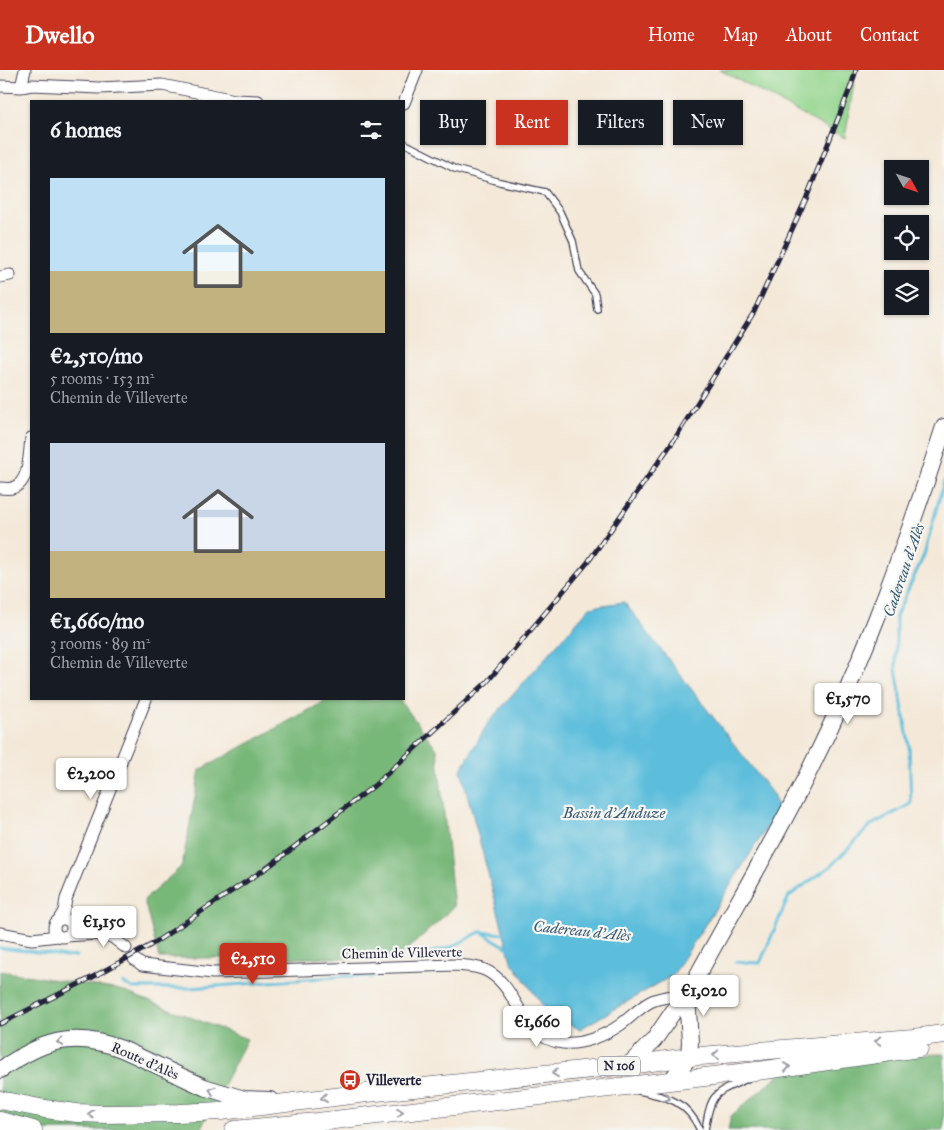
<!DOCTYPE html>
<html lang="en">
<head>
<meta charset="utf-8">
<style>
  body { margin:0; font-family:"IM FELL Great Primer",serif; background:#20242c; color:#f1f3f6; height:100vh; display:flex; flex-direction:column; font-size:19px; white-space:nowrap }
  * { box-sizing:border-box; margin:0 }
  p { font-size:16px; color:#9ea1a6 }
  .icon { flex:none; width:28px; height:28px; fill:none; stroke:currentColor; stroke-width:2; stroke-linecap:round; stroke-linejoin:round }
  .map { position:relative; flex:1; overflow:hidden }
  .details { position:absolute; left:30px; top:30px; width:375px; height:600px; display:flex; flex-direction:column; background:#171b24; border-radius:0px; box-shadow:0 1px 4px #0004 }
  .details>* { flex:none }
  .top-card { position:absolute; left:420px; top:30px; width:449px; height:45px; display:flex; gap:10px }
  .needle { width:32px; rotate:130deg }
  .tools { position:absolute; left:884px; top:90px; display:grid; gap:10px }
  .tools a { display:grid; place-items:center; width:45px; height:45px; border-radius:0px; background:#171b24; box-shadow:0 1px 4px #0004; font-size:25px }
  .price { position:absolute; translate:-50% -42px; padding:0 11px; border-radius:5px; background:#fff; color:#222; font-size:16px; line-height:32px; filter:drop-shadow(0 1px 2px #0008) }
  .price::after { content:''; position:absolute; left:50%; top:30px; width:15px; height:11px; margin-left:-8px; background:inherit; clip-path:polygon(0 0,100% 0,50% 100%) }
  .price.current { background:#c8321e; color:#fff }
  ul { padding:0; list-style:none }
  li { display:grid; align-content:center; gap:10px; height:265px; padding:0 20px }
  li span { display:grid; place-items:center; height:155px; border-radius:0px; color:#555 }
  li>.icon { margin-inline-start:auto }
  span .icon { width:90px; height:90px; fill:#fffc; stroke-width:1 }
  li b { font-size:21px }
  h2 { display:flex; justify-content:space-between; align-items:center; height:60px; padding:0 20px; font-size:21px }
  .pill { padding:0 18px; border-radius:0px; background:#171b24; box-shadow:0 1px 4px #0004; font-size:18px; line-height:45px }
  .pill.current { background:#c8321e; color:#fff }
  header { display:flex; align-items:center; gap:30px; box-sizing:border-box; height:70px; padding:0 25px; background:#c8321e; color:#fff }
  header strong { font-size:24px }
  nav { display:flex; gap:28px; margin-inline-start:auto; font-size:18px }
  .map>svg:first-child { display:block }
  .green { fill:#94d68d; stroke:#5b7c64 }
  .forest { fill:#77b778; stroke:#4c6c5a }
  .water { fill:#5dbedc; stroke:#40708c }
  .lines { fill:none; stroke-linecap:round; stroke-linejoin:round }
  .stream { stroke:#5dbedc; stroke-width:3 }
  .service-casing { stroke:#424053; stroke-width:8 }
  .minor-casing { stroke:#424053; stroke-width:13 }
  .secondary-casing { stroke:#424053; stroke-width:18 }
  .primary-casing { stroke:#424053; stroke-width:19 }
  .service { stroke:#fff; stroke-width:5.5 }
  .minor { stroke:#fff; stroke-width:11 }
  .secondary { stroke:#fff; stroke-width:16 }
  .primary { stroke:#fff; stroke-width:18 }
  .rail-casing { stroke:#22223b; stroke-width:5 }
  .rail { stroke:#f6f6f2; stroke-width:3; stroke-dasharray:9; stroke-linecap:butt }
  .oneway { stroke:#9c9ca7 }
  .labels { text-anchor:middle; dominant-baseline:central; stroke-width:4.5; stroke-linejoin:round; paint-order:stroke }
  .shield { fill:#f6f6f2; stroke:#626272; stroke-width:1 }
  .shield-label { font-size:12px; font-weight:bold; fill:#22223b }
  .street-label { font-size:14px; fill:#22223b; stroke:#f6f6f2 }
  .poi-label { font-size:14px; font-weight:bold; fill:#22223b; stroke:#f6f6f2; text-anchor:start }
  .water-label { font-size:15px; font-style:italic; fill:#375973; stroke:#f6f6f2 }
</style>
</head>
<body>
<header>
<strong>Dwello</strong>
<nav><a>Home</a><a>Map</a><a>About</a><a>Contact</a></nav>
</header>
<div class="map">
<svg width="944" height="1060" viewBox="0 0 944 1060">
  <rect width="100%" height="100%" fill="#f6f6f2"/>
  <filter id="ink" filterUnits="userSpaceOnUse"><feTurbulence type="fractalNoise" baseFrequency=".02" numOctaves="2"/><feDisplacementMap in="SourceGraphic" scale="10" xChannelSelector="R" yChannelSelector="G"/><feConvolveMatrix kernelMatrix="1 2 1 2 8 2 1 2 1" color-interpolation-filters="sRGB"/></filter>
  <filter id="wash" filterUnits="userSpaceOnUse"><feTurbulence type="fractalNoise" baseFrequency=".0096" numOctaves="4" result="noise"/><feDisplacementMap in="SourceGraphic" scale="20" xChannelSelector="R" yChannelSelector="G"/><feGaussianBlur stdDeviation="1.12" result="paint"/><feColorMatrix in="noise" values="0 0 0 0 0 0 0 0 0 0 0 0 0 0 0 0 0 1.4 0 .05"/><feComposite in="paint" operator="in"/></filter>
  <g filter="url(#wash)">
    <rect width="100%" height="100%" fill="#f4e9d9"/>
    <path class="green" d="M720,0H856L845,68Z"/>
    <path class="forest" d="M329,629H399L437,679L454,837L398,888H159L144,830L182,796L200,700Z
      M0,901L120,920L247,969L200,1060H0Z
      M944,984V1060H728L731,1046L798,988Z"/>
    <path class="water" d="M624,532L774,726L778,740L673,905L580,959L551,947L511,891L461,700L488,653L590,537Z"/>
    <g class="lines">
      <path class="stream" d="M483,863L510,879
        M0,878L46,883L65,887L76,886
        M412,888L452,877L480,862L506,864
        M735,892L760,893L789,826L831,796L871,755L911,734L909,675L896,599V546L924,485L944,411
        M123,913L132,918H191L347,906L373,907"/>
    </g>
  </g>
  <g filter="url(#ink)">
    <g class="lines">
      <g class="service-casing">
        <path id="service" d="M404,73L455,99L500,112L545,122L560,142L573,171L579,201L595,224L597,239
          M639,1021C668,1027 687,1031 700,1060
          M705,1060C711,1022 714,1024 747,1009"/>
      </g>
      <g class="minor-casing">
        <path id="minor" d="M0,16L21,17L32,15L99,18L162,15L235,30L258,31
          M21,17L25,0
          M404,33L417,0
          M0,207L10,205
          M0,418C4,418 9,419 12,418C30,414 29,383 31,368
          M54 858a9 9 0 1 1 18 0a9 9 0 1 1-18 0Z
          M58,851L64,841L66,829L146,629
          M0,863L32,869L58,866
          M66,866L97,864L112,867L126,878
          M134,889L142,895L213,903L455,895C464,896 476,896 485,900C520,916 518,968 563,973C582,975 604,966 620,955C630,948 639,938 650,932C661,926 675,926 687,925"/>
      </g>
      <g class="secondary-casing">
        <path id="secondary" d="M629,995L654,970L673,942L687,925C728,848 774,773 812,695C866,586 907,472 944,357
          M0,1000C42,971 72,960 122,979L204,1017L244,1029L270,1030
          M671,1011L689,987L690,972L687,925"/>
      </g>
      <g class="primary-casing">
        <path id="primary" d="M0,1030L45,1039L77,1043L105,1044L179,1043L221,1041L367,1023L629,995L689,987L913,968L944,964
          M0,1051L33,1060
          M234,1060L317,1052L765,1000L919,978"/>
      </g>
      <use href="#service" class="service"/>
      <use href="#minor" class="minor"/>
      <use href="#secondary" class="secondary"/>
      <use href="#primary" class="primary"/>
      <g class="rail-casing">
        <path id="rail" d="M0,954L91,908L151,875L268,797L375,715L487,612L588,492L674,370L754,242L806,129L851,16L856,0"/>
      </g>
      <use href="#rail" class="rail"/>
    </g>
    <defs><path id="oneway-chevron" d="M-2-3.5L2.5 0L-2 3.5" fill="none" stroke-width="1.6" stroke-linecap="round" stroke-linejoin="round" transform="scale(1.25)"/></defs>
    <g class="oneway">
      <use href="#oneway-chevron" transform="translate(878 971) rotate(175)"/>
      <use href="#oneway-chevron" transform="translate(60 972) rotate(171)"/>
      <use href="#oneway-chevron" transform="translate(716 985) rotate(175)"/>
      <use href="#oneway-chevron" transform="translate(787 997) rotate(-8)"/>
      <use href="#oneway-chevron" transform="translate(555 1003) rotate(174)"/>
      <use href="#oneway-chevron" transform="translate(212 1020) rotate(-161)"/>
      <use href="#oneway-chevron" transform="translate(324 1028) rotate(173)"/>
      <use href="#oneway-chevron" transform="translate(667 1028) rotate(20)"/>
      <use href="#oneway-chevron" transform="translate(400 1042) rotate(-6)"/>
      <use href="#oneway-chevron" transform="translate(91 1044) rotate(-178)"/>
    </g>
  </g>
  <defs>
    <g id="bus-disc" transform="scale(1.125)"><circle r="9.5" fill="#c8321e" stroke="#f6f6f2"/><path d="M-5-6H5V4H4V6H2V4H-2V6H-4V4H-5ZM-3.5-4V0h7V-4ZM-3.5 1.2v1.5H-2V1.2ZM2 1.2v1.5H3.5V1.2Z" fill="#fff"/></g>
  </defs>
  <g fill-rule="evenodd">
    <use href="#bus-disc" x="350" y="1010"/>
  </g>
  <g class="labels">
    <rect class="shield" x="598" y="986.5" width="42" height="19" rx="4"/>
    <g class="shield-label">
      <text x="619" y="996">N 106</text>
    </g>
    <g class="street-label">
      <text transform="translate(402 883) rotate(-1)">Chemin de Villeverte</text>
      <text transform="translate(145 991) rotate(24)">Route d'Alès</text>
    </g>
    <g class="poi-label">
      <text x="366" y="1010">Villeverte</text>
    </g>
    <g class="water-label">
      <text transform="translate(904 500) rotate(-71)">Cadereau d'Alès</text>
      <text x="614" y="743">Bassin d'Anduze</text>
      <text transform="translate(582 861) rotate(6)">Cadereau d'Alès</text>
    </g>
  </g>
</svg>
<div class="tools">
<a><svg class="needle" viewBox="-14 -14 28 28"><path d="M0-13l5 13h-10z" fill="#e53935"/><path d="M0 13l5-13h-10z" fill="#9ea1a6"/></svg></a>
<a><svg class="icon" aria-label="locate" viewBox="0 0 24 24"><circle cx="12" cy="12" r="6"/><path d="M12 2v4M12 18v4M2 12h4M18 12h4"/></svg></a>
<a><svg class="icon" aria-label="layers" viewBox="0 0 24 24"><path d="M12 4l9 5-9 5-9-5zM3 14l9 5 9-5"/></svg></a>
</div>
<b class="price" style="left:848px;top:655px">€1,570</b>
<b class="price" style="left:91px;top:730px">€2,200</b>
<b class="price" style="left:104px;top:878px">€1,150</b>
<b class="price current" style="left:253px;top:915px">€2,510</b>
<b class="price" style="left:704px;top:947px">€1,020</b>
<b class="price" style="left:537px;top:978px">€1,660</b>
<div class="top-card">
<a class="pill">Buy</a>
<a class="pill current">Rent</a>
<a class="pill">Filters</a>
<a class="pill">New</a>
</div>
<section class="details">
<h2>6 homes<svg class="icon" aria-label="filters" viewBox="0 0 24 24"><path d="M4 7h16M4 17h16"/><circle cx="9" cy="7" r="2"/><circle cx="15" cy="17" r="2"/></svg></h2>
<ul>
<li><span style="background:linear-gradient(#bfe0f5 60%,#c2b280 0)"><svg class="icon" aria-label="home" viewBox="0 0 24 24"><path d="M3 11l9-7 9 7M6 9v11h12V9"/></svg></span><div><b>€2,510/mo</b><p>5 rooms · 153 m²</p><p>Chemin de Villeverte</p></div></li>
<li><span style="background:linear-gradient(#c9d6e8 70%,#c2b280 0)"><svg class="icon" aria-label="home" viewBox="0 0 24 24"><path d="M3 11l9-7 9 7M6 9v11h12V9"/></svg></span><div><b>€1,660/mo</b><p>3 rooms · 89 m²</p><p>Chemin de Villeverte</p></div></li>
</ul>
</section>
</div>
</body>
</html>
